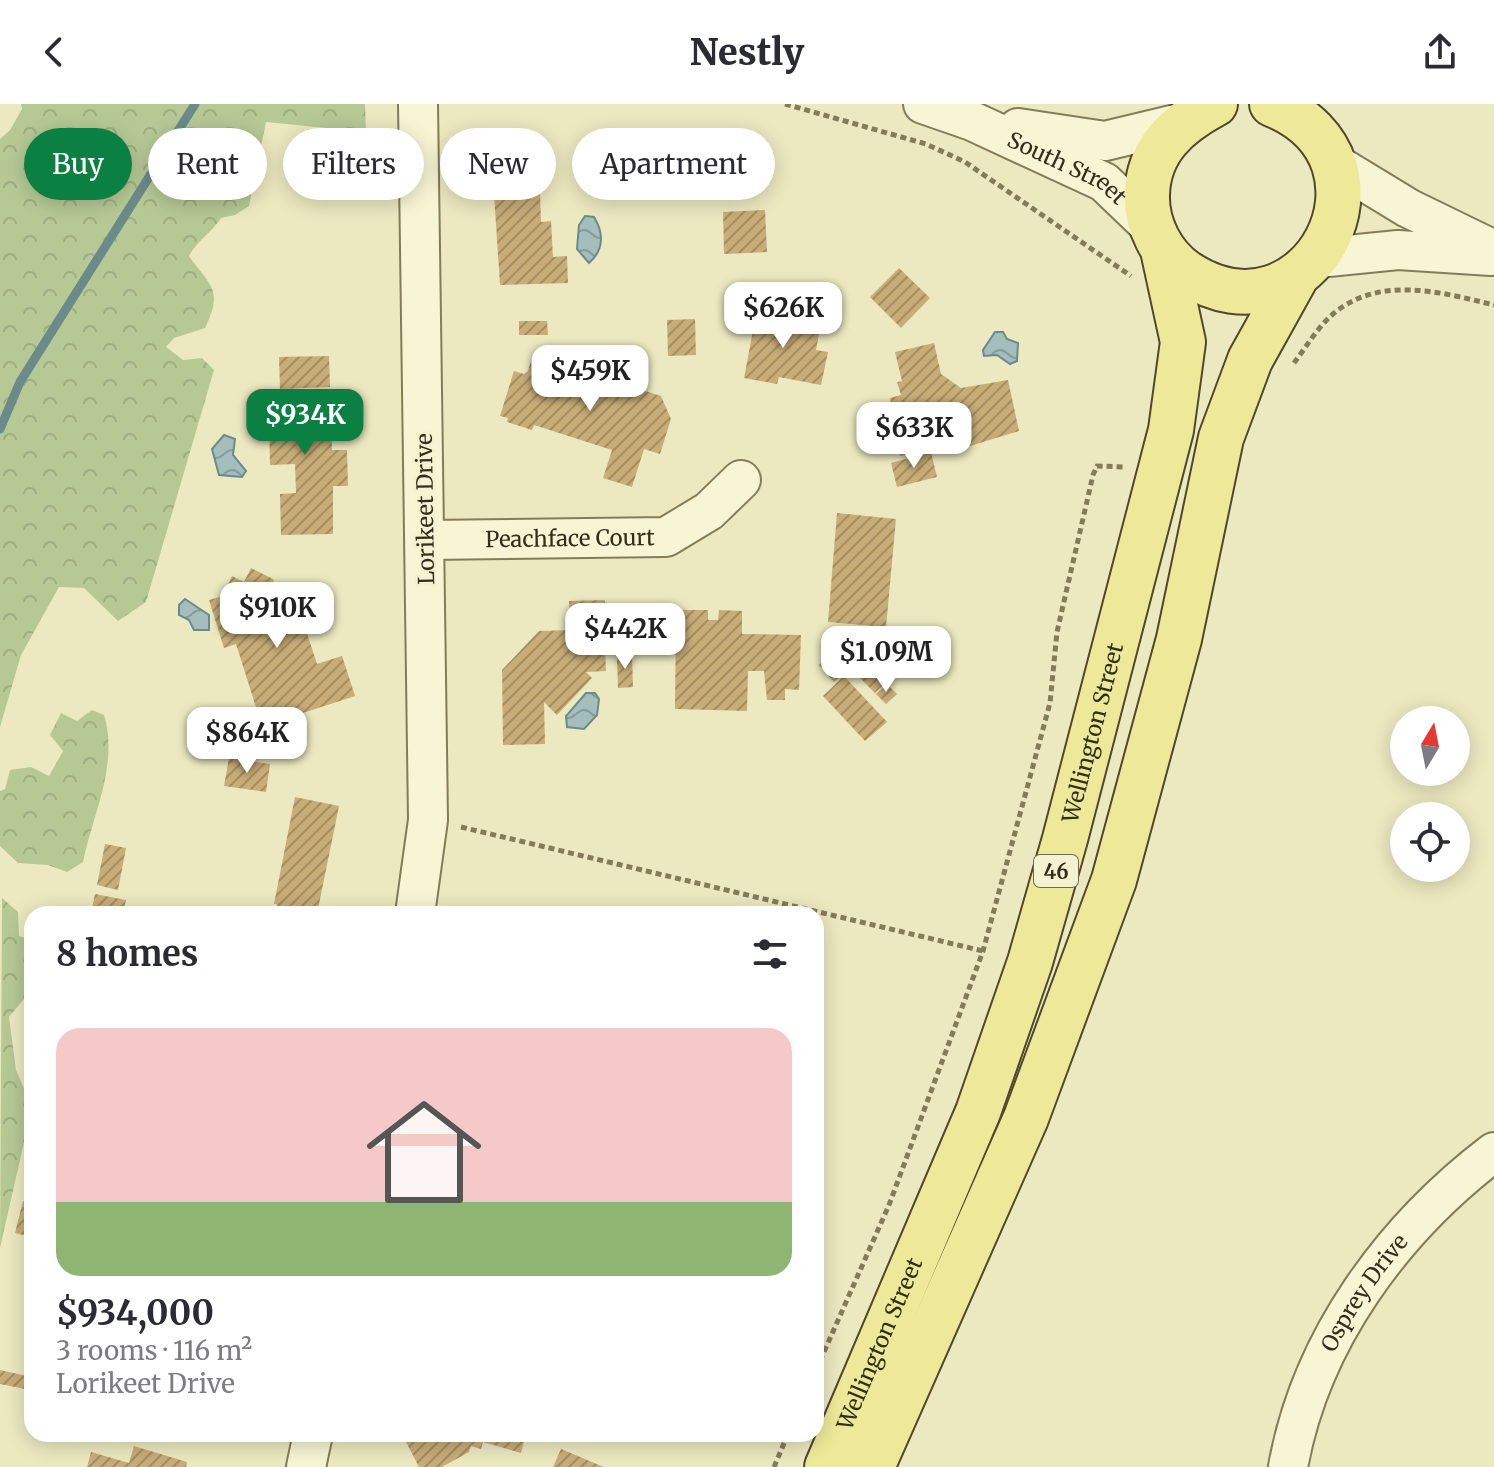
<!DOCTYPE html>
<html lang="en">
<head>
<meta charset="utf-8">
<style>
  body { margin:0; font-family:Merriweather,serif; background:#f2f2f3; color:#2b2b33; height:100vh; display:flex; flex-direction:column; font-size:30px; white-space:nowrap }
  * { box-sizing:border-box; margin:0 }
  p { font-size:26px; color:#7c7c81 }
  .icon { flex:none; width:44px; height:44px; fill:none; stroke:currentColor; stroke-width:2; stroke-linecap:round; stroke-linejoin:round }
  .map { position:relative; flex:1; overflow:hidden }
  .details { position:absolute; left:24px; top:802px; width:800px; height:536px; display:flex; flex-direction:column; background:#fff; border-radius:24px; box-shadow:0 4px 20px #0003 }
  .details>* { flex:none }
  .hud { position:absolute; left:24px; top:24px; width:800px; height:72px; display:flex; gap:16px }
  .needle { width:52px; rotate:10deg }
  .controls { position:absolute; left:1390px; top:602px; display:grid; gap:16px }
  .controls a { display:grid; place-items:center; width:80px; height:80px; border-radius:50%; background:#fff; box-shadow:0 4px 20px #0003; font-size:40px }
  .price { position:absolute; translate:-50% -68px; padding:0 18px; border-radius:16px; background:#fff; color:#222; font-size:26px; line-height:52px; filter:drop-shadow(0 2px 4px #0008) }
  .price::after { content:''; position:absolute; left:50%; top:48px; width:24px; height:18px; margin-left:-12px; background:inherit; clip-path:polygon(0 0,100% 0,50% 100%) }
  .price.current { background:#0b8043; color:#fff }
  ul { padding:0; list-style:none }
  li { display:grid; align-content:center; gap:16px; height:424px; padding:0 32px }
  li span { display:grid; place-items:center; height:248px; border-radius:24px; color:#555 }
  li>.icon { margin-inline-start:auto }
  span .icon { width:144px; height:144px; fill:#fffc; stroke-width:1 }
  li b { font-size:34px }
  h2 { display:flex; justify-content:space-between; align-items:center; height:96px; padding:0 32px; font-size:34px }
  .tag { padding:0 28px; border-radius:36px; background:#fff; box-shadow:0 4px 20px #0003; font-size:28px; line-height:72px }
  .tag.current { background:#0b8043; color:#fff }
  header { display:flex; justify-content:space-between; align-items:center; height:104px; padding:0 32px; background:#fff; font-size:36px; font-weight:800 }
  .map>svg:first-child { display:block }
  .forest { fill:url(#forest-crowns) }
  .water { fill:url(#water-waves); stroke:#6b8b8b; stroke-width:2 }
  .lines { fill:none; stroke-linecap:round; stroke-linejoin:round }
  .stream { stroke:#6b8b8b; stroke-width:9 }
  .building { fill:url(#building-hatch) }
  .minor-casing { stroke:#847b59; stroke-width:42 }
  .major-casing { stroke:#52472d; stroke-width:48 }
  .path { stroke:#847b59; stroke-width:5; stroke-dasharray:6 4; stroke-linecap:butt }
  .minor { stroke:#f7f5d3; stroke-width:38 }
  .major { stroke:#eee999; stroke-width:44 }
  .labels { text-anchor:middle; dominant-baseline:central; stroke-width:6; stroke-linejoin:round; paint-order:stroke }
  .shield { fill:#f4f2d0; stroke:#6e6953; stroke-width:2 }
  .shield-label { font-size:20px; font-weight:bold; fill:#342e1d }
  .street-label { font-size:22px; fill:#342e1d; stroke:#f4f2d0 }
</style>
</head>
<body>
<header><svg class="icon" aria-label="back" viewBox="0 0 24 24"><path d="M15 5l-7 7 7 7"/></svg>Nestly<svg class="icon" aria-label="share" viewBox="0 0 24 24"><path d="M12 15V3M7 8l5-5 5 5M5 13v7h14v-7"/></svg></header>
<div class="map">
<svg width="1494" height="1363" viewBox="0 0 1494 1363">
  <defs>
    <pattern id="forest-crowns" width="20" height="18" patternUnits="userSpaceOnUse" patternTransform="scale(2)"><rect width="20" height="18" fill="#b6c995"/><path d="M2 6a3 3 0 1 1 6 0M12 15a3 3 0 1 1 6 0" fill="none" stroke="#9dad80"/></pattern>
    <pattern id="water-waves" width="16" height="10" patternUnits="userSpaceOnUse" patternTransform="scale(2)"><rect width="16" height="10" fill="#a3bebd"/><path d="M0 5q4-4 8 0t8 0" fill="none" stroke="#869b99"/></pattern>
    <pattern id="building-hatch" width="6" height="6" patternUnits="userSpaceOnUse" patternTransform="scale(2)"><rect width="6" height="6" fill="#c9ad77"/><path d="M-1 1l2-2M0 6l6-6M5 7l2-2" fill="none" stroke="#a48d61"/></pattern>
  </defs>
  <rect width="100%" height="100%" fill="#ece9c0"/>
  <path class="forest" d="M21,0H365L366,28L266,18L249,102L235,111L221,114C211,130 198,135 189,152C210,182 224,185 205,224L174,234L166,243L183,256L202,254L214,266L146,498L118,517L84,484L59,483L21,551L0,623V35L10,26L22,5Z
    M92,606L104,611C119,661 93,709 83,758L67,768L48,761L18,759L0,742V687L5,685L10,666L31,663L49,672L63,647L50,631L61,609L77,617Z
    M2,794L18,808L19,832L32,836V892L24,895L9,913L16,966L32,1003L0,1144Z"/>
  <path class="water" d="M585,112L594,113C604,129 604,146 589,159L577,145L579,121Z
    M995,228H1003L1007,235L1018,239L1017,257L1010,260L997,251L984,252L983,246Z
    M224,331L235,335L233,351L246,367L242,373L219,371L212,345Z
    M185,495L209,511V526H194L189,516L179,511V501Z
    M586,589H595L599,595L597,611L584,625L567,623L566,612Z"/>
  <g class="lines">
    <path class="stream" d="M0,325L20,278L195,0"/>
  </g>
  <path class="building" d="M540,89L541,118L551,117L553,153L567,152L568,179L500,181L494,90Z
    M765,106L767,148L724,150L723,108Z
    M899,164L930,194L901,224L870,193Z
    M758,200L789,206L786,223L819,230L816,246L828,248L821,281L779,273L777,280L744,274Z
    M695,215L696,251L668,252L667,216Z
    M519,217H547L548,231H519Z
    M934,239L941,270L961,284L1008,276L1019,327L970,342L969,337L900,352L890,294L901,291L897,278L902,277L895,248Z
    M533,251L661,292L671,315L660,350L644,345L632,383L603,374L612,346L534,321L532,326L507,318L508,314L500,312L514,267L524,270L528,267Z
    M329,252L330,283L280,285L279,253Z
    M331,287L332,346H347L348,382H333V430L281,431L280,390L296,389L295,360L270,361L269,315L257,316L256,288Z
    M931,348L937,373L897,383L891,359Z
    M837,409L896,415L886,523L828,518Z
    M251,464L273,475L279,494L294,490L317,560L342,552L355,592L269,620L267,616L261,619L236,540L224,544L209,496L223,492L232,472L244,478Z
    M605,496V503L658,502L659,544L605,545L606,567L586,568L592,574L557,611L544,598L545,640L503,641L502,566L539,527L570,526L569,497Z
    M676,506H708V516H718L719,506L742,507V530L801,531L799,586L785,585V596H767L764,567H748L747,607L675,605Z
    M876,547L896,568L875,589L854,568Z
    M632,550L633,583L618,584L617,551Z
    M829,552L845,569L834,578L819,561Z
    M844,572L887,618L865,637L823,592Z
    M887,580L897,590L886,600L876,590Z
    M200,608L288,624L284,652L196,637Z
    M229,654L270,660L266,688L224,682Z
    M295,693L339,702L317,810L275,809L277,800H274Z
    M105,740L126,744L118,786L97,781Z
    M95,790L126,796L123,810H91Z
    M23,1097L32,1100V1133L15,1129Z
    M0,1266L27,1272L25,1285L0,1280Z
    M421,1330H526L521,1349L483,1338L481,1345L471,1342L469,1348L442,1363H419L406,1338Z
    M134,1342L187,1358L186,1363H87L91,1348L129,1359Z
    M561,1345L604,1363H553Z"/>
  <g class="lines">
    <g class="minor-casing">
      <g id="minor">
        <path id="s1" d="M923,0L972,17L1104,78L1153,125"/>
        <path d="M1018,24L1105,37L1180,19"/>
        <path d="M1334,59L1408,104L1494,146"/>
        <path d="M1318,154L1398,146L1491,152"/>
        <path id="s2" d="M426,436L666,433L709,407L741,376"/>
        <path d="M415,810L428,716L418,0"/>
        <path d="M306,1363L313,1330"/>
        <path id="s3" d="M1288,1363C1311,1235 1393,1125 1494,1048"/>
      </g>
    </g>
    <g class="major-casing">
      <g id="major">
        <path d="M1215,0C1178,20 1148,45 1147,91C1146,121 1162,152 1187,169C1309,248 1410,56 1272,0"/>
        <path id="s4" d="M827,1363L978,1008L1030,858L1065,735L1171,326L1183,238L1163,146"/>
        <path d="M872,1363L1026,1014L1114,776L1179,535L1221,334L1250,256L1296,173"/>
      </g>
    </g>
    <path class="path" d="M785,0L926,40L965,58L1131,172
      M1294,259C1306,243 1318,223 1333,210C1379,171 1441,188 1494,201
      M461,723L983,847
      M816,1266L889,1101L983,847L1050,599L1057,528L1093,371L1097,362L1123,363
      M774,1363L788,1330"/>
    <use href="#minor" class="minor"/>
    <use href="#major" class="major"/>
  </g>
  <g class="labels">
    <rect class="shield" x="1034" y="751" width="44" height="32" rx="6"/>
    <g class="shield-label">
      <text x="1056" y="767">46</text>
    </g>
    <g class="street-label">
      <text stroke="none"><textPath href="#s1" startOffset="158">South Street</textPath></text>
      <text transform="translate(425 405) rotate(-91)">Lorikeet Drive</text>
      <text stroke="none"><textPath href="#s2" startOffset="144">Peachface Court</textPath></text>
      <text stroke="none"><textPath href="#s4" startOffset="782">Wellington Street</textPath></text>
      <text stroke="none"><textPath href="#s3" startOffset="192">Osprey Drive</textPath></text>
      <text stroke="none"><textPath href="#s4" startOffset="134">Wellington Street</textPath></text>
    </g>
  </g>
</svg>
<div class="controls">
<a><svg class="needle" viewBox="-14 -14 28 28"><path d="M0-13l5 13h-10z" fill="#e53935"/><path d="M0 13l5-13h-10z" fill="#7c7c81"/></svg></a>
<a><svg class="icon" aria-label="locate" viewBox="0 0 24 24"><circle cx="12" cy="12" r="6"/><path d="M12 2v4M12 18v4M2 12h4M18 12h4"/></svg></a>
</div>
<b class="price" style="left:783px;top:246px">$626K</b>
<b class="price" style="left:590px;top:309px">$459K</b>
<b class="price current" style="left:305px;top:353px">$934K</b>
<b class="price" style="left:914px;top:366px">$633K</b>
<b class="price" style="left:277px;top:546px">$910K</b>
<b class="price" style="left:625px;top:567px">$442K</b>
<b class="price" style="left:886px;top:590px">$1.09M</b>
<b class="price" style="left:247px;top:671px">$864K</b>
<div class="hud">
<a class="tag current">Buy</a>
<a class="tag">Rent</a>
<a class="tag">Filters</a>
<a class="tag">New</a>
<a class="tag">Apartment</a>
</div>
<section class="details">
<h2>8 homes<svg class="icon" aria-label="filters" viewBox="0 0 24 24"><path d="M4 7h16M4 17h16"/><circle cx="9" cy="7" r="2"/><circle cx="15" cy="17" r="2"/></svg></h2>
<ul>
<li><span style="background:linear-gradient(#f6c9c9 70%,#8fb573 0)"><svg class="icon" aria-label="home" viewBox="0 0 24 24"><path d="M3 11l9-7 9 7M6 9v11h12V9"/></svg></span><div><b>$934,000</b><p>3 rooms · 116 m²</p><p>Lorikeet Drive</p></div></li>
</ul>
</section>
</div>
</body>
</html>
